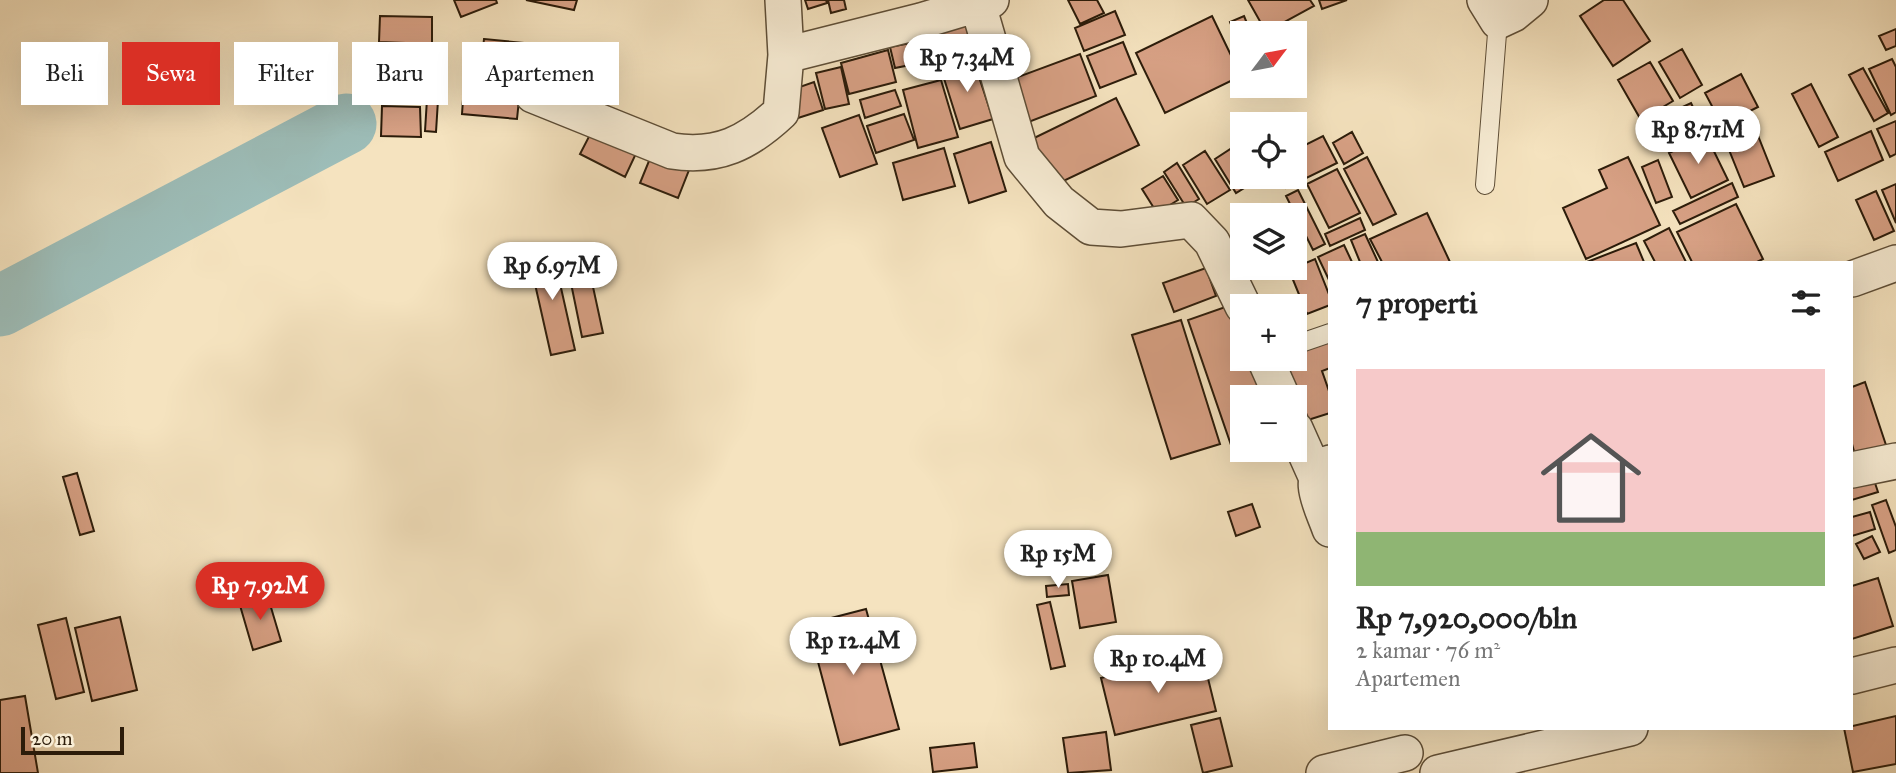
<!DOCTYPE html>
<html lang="id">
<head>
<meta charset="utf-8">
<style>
  body { margin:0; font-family:"IM FELL Great Primer",serif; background:#f2f2f2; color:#222; height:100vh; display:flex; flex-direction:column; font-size:26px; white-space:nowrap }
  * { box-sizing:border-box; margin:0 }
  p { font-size:23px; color:#767676 }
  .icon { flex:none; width:38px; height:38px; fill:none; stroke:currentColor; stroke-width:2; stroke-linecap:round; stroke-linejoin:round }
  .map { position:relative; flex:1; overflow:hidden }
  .drawer { position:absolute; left:1328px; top:261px; width:525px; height:469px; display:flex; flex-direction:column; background:#fff; border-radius:0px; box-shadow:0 7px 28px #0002 }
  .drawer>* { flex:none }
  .banner { position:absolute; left:21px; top:42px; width:665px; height:63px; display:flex; gap:14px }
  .needle { width:46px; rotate:58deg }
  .buttons { position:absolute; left:1230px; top:21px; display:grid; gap:14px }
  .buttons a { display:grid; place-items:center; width:77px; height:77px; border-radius:0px; background:#fff; box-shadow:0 7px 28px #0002; font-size:35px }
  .scale { position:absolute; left:21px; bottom:18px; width:103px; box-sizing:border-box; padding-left:7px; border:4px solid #2c1c0a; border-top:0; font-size:19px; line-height:24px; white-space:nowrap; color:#2c1c0a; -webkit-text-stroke:5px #f8edd5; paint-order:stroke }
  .price { position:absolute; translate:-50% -60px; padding:0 16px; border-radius:24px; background:#fff; color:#222; font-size:23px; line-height:46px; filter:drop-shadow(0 2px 4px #0008) }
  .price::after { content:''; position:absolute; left:50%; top:42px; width:21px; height:16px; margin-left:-10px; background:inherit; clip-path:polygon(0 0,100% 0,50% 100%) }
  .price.active { background:#d93025; color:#fff }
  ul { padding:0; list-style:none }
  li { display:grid; align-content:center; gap:14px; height:371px; padding:0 28px }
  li+li { border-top:2px solid #e0e0e0 }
  li span { display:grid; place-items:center; height:217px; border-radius:0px; color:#555 }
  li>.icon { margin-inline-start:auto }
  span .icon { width:126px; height:126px; fill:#fffc; stroke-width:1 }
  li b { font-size:30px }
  h2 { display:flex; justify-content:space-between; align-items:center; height:84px; padding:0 28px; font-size:30px }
  .tag { padding:0 24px; border-radius:0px; background:#fff; box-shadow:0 7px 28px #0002; font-size:24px; line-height:63px }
  .tag.active { background:#d93025; color:#fff }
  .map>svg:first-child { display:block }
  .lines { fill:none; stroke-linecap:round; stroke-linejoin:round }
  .river { stroke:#9dbdb8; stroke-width:61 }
  .building { fill:#d8a185; stroke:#2c1c0a; stroke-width:2 }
  .lane-casing { stroke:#5e4e37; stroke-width:20 }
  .street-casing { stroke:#5e4e37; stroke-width:38 }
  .lane { stroke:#f8edd5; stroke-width:18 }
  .street { stroke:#f8edd5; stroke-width:35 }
</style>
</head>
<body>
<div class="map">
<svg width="1896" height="773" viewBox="0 0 1896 773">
  <rect width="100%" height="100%" fill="#f5e3bf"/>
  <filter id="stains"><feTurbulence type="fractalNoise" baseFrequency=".00286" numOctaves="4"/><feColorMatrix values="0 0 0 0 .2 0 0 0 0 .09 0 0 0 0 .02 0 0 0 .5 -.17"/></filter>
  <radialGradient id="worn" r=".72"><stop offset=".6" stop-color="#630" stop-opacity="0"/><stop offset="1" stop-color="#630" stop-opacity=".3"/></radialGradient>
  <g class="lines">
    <path class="river" d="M0,306L346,124"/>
  </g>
  <path class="building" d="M454,0H496L497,3L461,17Z
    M526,0H577L574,10Z
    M805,0H826L827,3L808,9Z
    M828,0H844L846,9L831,13Z
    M1068,0H1097L1104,13L1080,24Z
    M1248,0H1310L1314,6L1266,32Z
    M1319,0H1347L1322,9Z
    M1604,0H1623L1650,41L1613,66L1580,16Z
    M1115,11L1125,35L1084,51L1075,28Z
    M380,16L432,17V44L379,42Z
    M1212,16L1241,76L1165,113L1136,53Z
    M1244,16L1251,33H1242V53L1230,22Z
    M980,21L987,49L939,61L932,33Z
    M1896,29V46L1886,50L1879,36Z
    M484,39L534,44L532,73L481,68Z
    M931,39L935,60L895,68L890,47Z
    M1123,42L1136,74L1100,88L1087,56Z
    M1682,49L1702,85L1680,98L1659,62Z
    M382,50H433L434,89L383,90Z
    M888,50L896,82L849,94L841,63Z
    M1080,54L1096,96L1026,123L1010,80Z
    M973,59L993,119L960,129L941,69Z
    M1892,59L1896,67V112L1891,115L1869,69Z
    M1650,62L1673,101L1641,120L1618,80Z
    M841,67L849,104L825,109L816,73Z
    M1863,68L1888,113L1874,121L1849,75Z
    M1741,74L1758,107L1722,125L1705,93Z
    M941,80L958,137L918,148L903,90Z
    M814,82L823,110L798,118L788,91Z
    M1811,84L1838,137L1819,147L1792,94Z
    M464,85L520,90L517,119L462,114Z
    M895,90L901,106L865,118L860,100Z
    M1116,98L1139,145L1053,186L1030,140Z
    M427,99L438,100L436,132L425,131Z
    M1691,103L1701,125L1663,143L1652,121Z
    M382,106L420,107L421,137L381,136Z
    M904,114L914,140L876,153L867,126Z
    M859,115L877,164L840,177L822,128Z
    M1751,118L1774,176L1744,187L1721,130Z
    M1896,121V154L1890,157L1877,129Z
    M596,123L640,145L625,177L580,154Z
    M1871,131L1883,160L1838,181L1825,152Z
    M1352,132L1363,153L1344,164L1333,143Z
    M1706,135L1728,180L1691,198L1669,153Z
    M1323,136L1337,163L1286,188L1281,177H1295V150Z
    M991,142L1006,191L969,203L954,154Z
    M1235,146L1242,158V177H1254L1257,180L1236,193L1215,159Z
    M944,148L955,186L903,200L893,163Z
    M1205,151L1230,190L1207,204L1183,165Z
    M651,156L689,170L678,198L640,183Z
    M1367,157L1396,214L1373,225L1344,169Z
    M1628,157L1660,225L1586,259L1563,208L1607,188L1599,170Z
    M1658,160L1672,197L1656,203L1642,167Z
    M1177,163L1199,199L1186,207L1164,172Z
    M1337,169L1360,213L1329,228L1307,184Z
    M1163,176L1178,200L1157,213L1142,189Z
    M1732,183L1738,197L1680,224L1673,211Z
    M1896,184V223L1882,190Z
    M1298,190L1325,244L1313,250L1286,196Z
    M1876,191L1894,231L1874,240L1856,200Z
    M1736,204L1763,259L1757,262H1692L1677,232Z
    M1427,213L1450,262H1382L1370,239Z
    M1360,218L1365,230L1330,246L1325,234Z
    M1669,228L1686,262H1655L1644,241Z
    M1365,234L1378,262H1360L1351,240Z
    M1636,243L1644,262H1587Z
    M1344,245L1352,262H1330V282L1318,257Z
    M552,248L575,350L551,355L528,253Z
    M585,250L603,333L582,337L565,254Z
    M1315,259L1330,297V305L1307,314L1289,270Z
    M1206,268L1216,296L1174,312L1163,283Z
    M1231,305L1242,339V359H1249L1262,397H1242V441L1231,445L1188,320Z
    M1181,320L1220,444L1171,459L1132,335Z
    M1330,338V368L1322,371L1330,394V413L1308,420L1305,409L1295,412V397L1278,359H1295V349Z
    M1865,382L1886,445L1855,455L1852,444V387Z
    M77,473L94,531L80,535L63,477Z
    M1873,477L1878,492L1852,500V483Z
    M1886,500L1896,527V550L1889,553L1872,505Z
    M1252,504L1260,527L1236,536L1228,512Z
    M1870,512L1875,529L1852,536V517Z
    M1872,536L1880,552L1864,559L1856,544Z
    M1108,575L1116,622L1080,628L1072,581Z
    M1878,578L1893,626L1852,639V586Z
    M1068,584L1069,595L1047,597L1046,586Z
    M267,594L281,641L253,650L239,602Z
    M1050,602L1065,666L1051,669L1037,605Z
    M866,609L899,729L840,745L808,624Z
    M120,617L137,690L92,701L75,628Z
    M66,618L84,692L56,699L38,625Z
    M1202,654L1216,711L1115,735L1101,678Z
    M25,696L38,773H0V700Z
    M1896,716V764L1853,772L1844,728Z
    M1220,718L1232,766L1203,773L1191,725Z
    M1106,732L1111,770L1068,773L1063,738Z
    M974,743L977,767L933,772L930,748Z"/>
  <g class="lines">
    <g class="lane-casing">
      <path id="lane" d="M1485,185L1498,21
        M1295,345L1330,333"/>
    </g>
    <g class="street-casing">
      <path id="street" d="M1485,0L1498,21L1513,14L1530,0
        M978,5L1022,157L1059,202L1091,227L1121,229L1191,220L1212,242L1243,306
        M786,55L921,21L991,0
        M533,95L672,151C718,158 748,143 781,112L786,55L783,0
        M1852,279L1896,263
        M1265,359L1282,397
        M1295,429L1316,476
        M1330,463C1303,475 1323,508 1330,529
        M1852,470L1896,461
        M1852,676L1896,665
        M1324,773L1405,753
        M1438,773L1630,728"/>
    </g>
    <use href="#lane" class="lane"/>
    <use href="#street" class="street"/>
  </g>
  <rect width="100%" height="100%" filter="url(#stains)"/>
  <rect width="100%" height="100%" fill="url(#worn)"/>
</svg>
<div class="buttons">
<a><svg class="needle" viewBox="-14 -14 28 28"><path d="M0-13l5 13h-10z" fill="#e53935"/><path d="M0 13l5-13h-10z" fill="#767676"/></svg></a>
<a><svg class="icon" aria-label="locate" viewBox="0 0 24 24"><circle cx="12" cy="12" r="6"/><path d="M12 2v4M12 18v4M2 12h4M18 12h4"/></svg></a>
<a><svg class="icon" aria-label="layers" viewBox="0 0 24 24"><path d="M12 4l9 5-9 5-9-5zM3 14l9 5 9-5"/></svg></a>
<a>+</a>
<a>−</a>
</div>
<div class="scale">20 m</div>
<b class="price" style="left:967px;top:94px">Rp 7.34M</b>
<b class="price" style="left:1698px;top:166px">Rp 8.71M</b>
<b class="price" style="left:552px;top:302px">Rp 6.97M</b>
<b class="price" style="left:1058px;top:590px">Rp 15M</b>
<b class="price active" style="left:260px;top:622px">Rp 7.92M</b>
<b class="price" style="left:853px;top:677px">Rp 12.4M</b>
<b class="price" style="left:1158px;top:695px">Rp 10.4M</b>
<div class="banner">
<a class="tag">Beli</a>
<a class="tag active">Sewa</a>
<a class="tag">Filter</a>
<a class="tag">Baru</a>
<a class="tag">Apartemen</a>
</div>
<section class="drawer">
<h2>7 properti<svg class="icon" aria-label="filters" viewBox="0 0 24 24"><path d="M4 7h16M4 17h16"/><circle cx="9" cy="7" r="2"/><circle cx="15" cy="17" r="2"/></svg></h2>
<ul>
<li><span style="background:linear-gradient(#f6c9c9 75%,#8fb573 0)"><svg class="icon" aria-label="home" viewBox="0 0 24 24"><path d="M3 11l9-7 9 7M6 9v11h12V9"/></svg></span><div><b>Rp 7,920,000/bln</b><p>2 kamar · 76 m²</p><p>Apartemen</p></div></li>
</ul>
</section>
</div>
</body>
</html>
